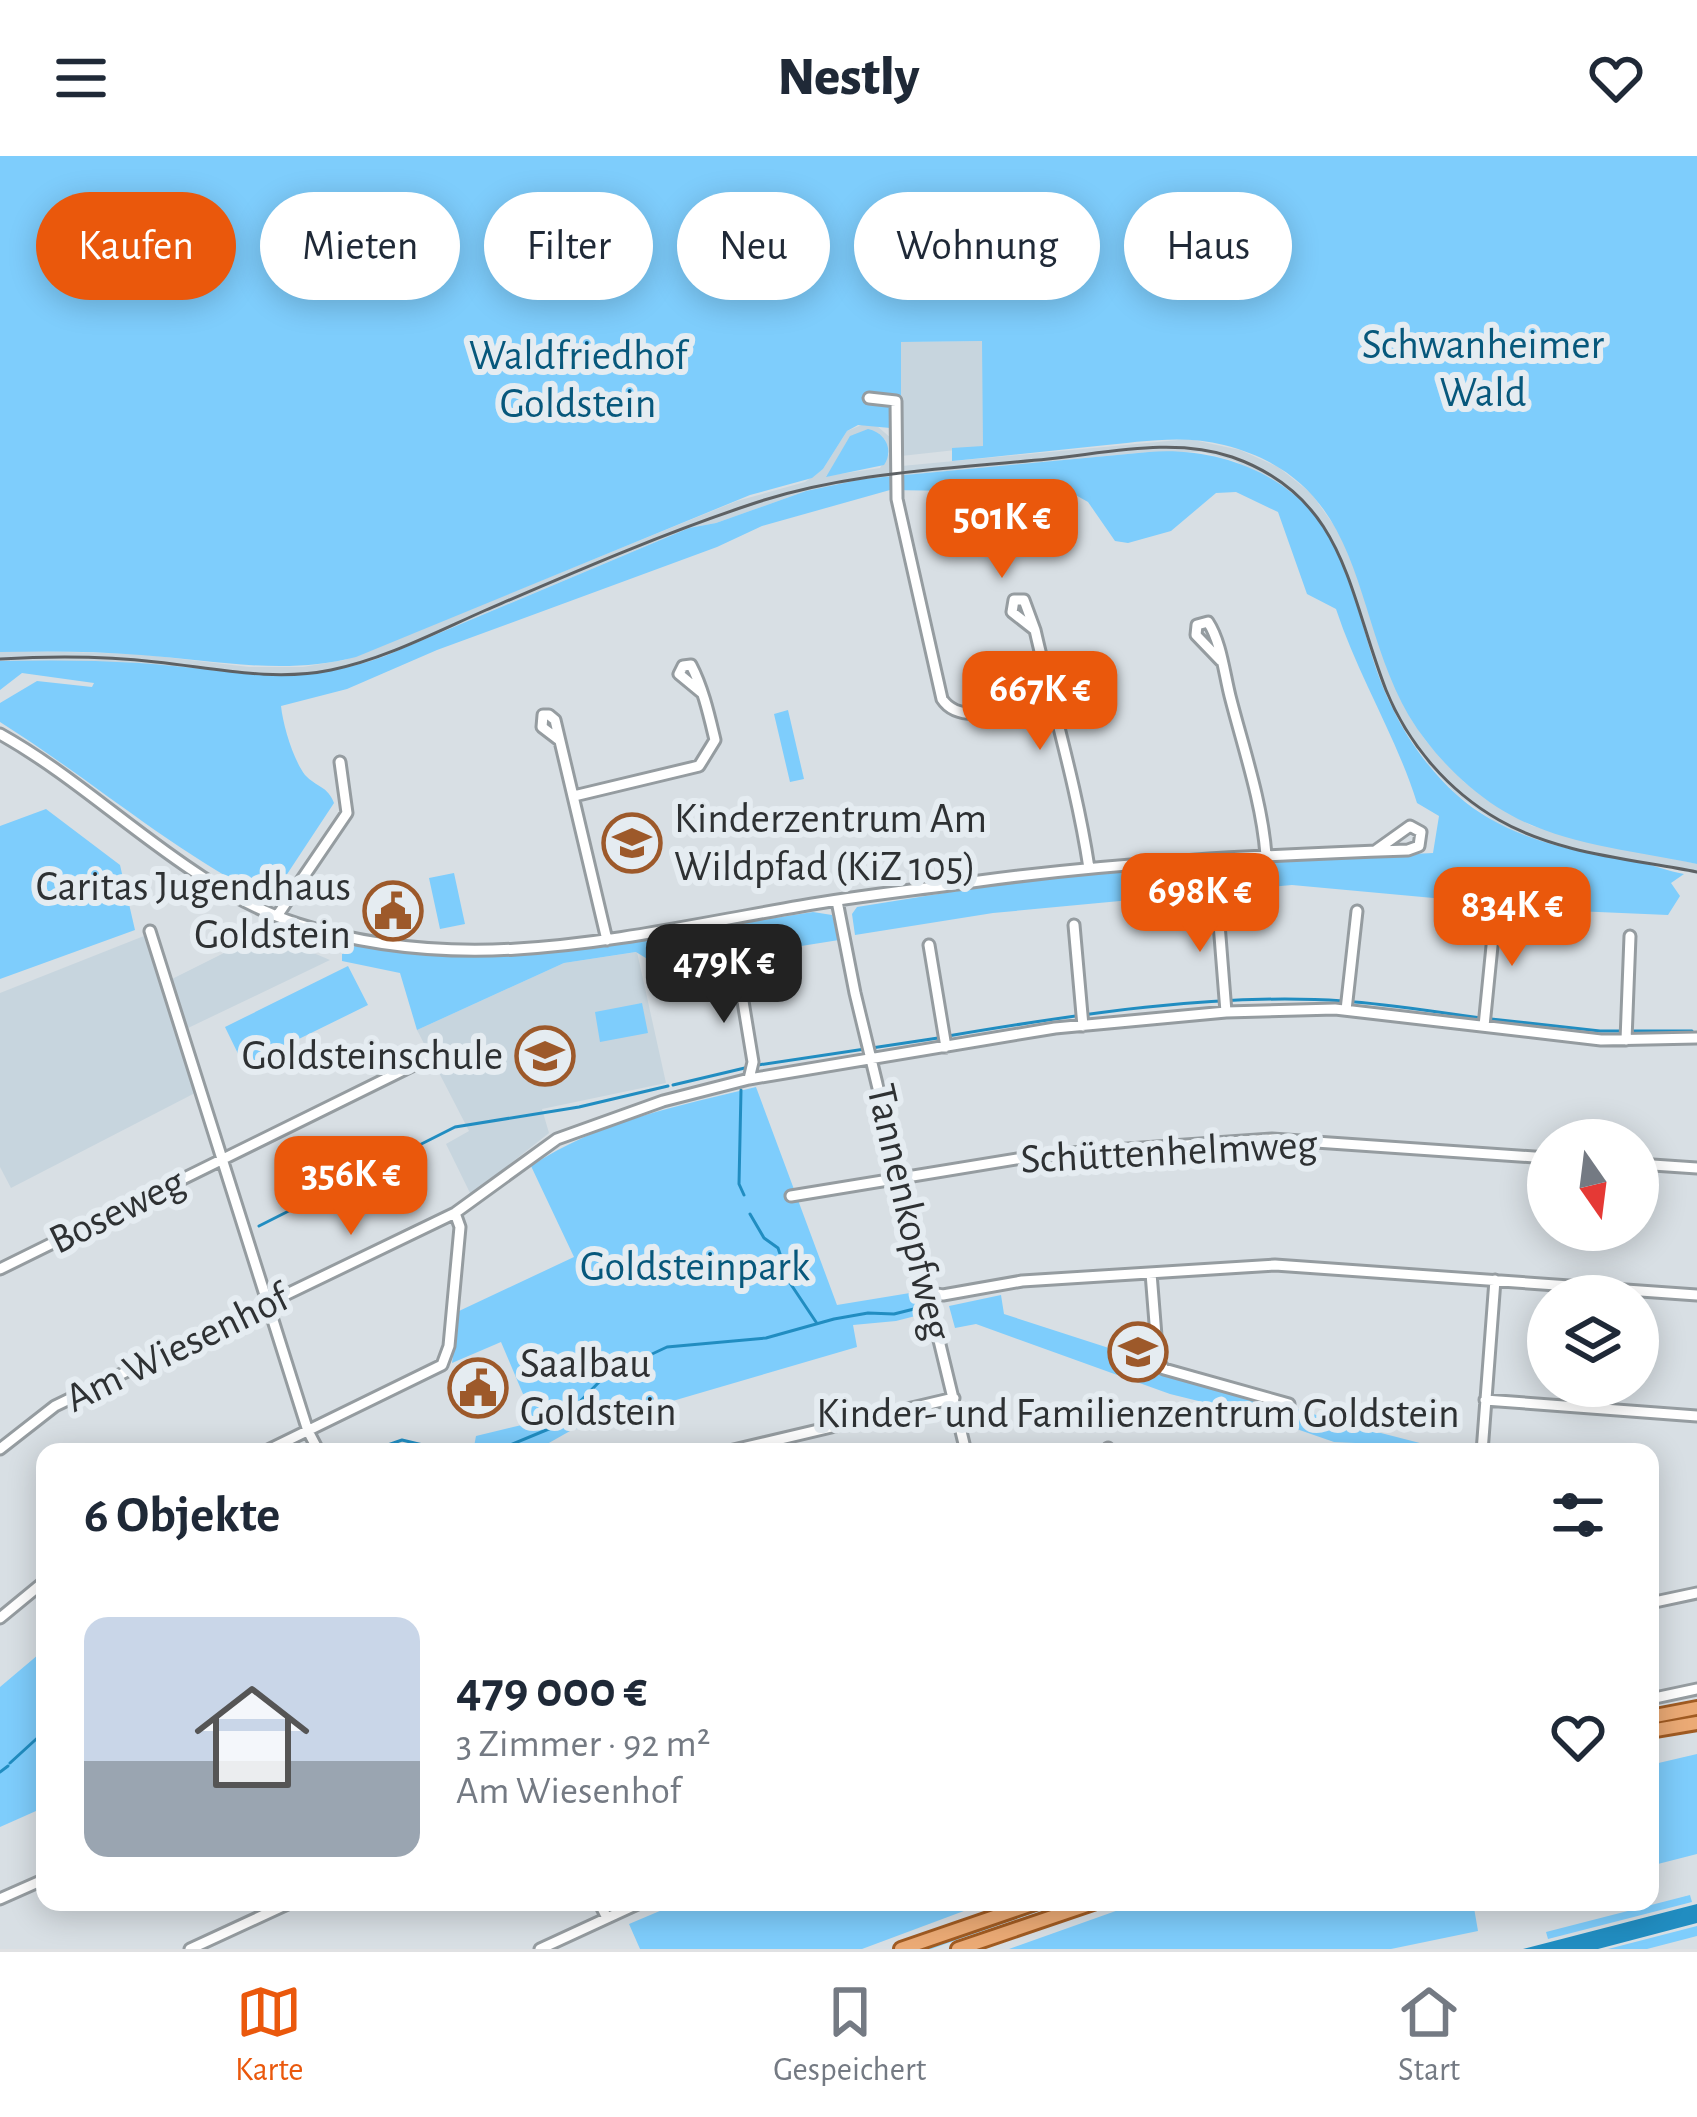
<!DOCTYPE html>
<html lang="de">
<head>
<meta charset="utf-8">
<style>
  body { margin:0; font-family:"Alegreya Sans",sans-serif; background:#f6f6f7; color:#1f2937; height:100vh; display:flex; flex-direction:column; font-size:45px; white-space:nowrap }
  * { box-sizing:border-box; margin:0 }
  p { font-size:39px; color:#747a83 }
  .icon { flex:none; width:66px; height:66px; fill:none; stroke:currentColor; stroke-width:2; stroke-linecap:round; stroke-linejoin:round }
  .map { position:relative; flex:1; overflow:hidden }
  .details { position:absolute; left:36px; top:1287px; width:1623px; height:468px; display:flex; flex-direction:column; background:#fff; border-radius:24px; box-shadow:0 6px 30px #0003 }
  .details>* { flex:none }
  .guide { position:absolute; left:36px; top:36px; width:1626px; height:108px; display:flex; gap:24px }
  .needle { width:78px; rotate:166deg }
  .controls { position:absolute; left:1527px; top:963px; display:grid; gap:24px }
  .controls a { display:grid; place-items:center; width:132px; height:132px; border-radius:50%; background:#fff; box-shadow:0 6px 30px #0003; font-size:60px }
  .price { position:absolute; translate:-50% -102px; padding:0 27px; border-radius:24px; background:#ea580c; color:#fff; font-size:39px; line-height:78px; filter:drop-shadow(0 3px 6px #0008) }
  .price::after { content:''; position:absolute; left:50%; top:72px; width:36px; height:27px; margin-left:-18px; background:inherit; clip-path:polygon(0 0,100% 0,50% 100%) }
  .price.active { background:#222; color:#fff }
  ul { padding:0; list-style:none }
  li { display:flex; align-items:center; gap:36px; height:300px; padding:0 48px }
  li span { display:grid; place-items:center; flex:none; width:336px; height:240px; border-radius:24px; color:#555 }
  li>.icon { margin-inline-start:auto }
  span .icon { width:144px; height:144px; fill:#fffc; stroke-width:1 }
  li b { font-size:51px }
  h2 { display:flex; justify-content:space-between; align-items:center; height:144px; padding:0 48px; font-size:51px }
  .chip { padding:0 42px; border-radius:54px; background:#fff; box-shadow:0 6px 30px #0003; font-size:42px; line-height:108px }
  .chip.active { background:#ea580c; color:#fff }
  header { display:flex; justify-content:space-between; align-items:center; height:156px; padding:0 48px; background:#fff; font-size:54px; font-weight:800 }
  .tab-bar { display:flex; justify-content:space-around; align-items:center; height:168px; border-top:3px solid #e0e1e3; background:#fff; font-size:33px; color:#747a83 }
  .tab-bar a { display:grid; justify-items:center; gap:6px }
  .tab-bar .active { color:#ea580c }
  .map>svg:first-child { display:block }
  .built { fill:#c7d5de; fill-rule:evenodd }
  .green { fill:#7ecdfc }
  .water { fill:#218dc1 }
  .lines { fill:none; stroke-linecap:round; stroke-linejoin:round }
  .stream { stroke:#218dc1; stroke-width:3 }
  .minor-casing { stroke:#959ca0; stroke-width:15 }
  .major-casing { stroke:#a05b22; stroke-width:18 }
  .minor { stroke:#fff; stroke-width:9 }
  .major { stroke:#ebaa75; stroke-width:12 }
  .tram { stroke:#5d6164; stroke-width:3 }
  .labels { text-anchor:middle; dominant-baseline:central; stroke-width:12; stroke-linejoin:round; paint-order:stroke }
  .park-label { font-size:42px; fill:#07587c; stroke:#e5ecf1 }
  .poi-label { font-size:42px; fill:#2e3133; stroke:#e5ecf1; text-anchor:start }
  .street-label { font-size:42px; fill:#2e3133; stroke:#e5ecf1 }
</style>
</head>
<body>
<header><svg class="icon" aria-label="menu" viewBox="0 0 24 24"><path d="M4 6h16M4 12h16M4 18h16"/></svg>Nestly<svg class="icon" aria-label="heart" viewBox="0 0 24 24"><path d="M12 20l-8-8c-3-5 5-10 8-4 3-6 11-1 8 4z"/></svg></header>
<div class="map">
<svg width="1697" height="1793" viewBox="0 0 1697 1793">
  <rect width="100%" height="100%" fill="#d8dfe4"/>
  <path class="built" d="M983,185V291L901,300V186Z
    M864,268L877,270L892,283L894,295L891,311L1189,283L1240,294L1278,311L1311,337L1345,385L1409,560L1426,585L1464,626L1492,647L1532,670L1697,708V718L1536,685L1499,669L1456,638L1428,608L1392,552L1342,404L1316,363L1289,335L1235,305L1202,296H1149L863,323L806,335L716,367L689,372L372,505L318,519L262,521L139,507L0,505V496L25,495L139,498L249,511H303L345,504L737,345L805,326L823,313L847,275ZM885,283L889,298L880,312L826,320Z
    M257,773L330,804L186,873L172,823L250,784Z
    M144,780L150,783L195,937L11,1032L0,1011V837Z
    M637,796L666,927L542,953L549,977L471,1039L446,988L469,975L417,874L564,807Z"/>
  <path class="green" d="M0,0H1697V708C1631,694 1554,688 1497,651C1462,628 1431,596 1409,560C1349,456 1369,326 1224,289C1183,278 1139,286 1097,290C1049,295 1001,300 952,305V292L983,290L982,185L901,186V273L858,269L847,275L823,313L812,322L750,339L356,501C283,520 215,504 141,499C95,495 47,495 0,496Z
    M868,273C886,277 894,294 884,309L826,321L850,280Z
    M1149,296C1229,290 1310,326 1342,404C1361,452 1369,505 1392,551C1407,583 1430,615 1457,639C1508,685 1576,695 1642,707C1656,710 1668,715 1684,718L1671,727L1680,740L1668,759L1575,755L1292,729L993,757L855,779L852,758L857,751L1051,720L1144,711L1433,697L1439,660L1417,647C1396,580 1358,520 1336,453L1307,438L1278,356L1236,336L1216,337L1171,375L1128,387L1115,385L1088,346L1072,337L890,334L762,370L717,391L437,494L347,533L281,550C283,569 293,603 305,619C316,631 328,630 334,647L270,744C173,696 91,623 0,566V547L37,525L92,531L94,527L22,517L0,534V505C46,504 93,504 139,507C233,513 292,534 385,500L689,372L716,367L806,335L863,323Z
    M788,554L804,623L790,626L774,558Z
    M46,653L120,709L135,774L0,823V670Z
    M454,717L465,768L440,773L429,722Z
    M813,756L832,759L839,784L662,812L636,796L564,807L417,874L400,817L342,805V798L355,790C509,815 661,780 813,756Z
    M348,810L368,849L244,910L225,871Z
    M642,847L648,877L600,886L595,856Z
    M756,931L837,1149L916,1136L927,1157L896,1165L853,1169L857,1191L570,1275L533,1296H473L476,1280L530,1267L532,1244L523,1238L501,1186L452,1207L459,1155L574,1101L531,1010C599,965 678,950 756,931Z
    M1001,1139L1004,1158L1338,1266L1455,1296H1373L1355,1287L1334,1286L1259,1260L1170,1238L976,1168L955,1172L949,1150Z
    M45,1493V1651L0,1671V1531Z
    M1697,1598V1698L1650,1710V1609Z
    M1690,1739L1692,1746L1548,1783L1546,1776Z
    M681,1746H988L862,1793H640L629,1768Z
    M1056,1746H1064L931,1793H916Z
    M1141,1746H1473L1478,1775L1391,1793H1009Z
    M1697,1770V1780L1647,1793H1608Z"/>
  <path class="water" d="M1697,1748V1767L1598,1793H1523Z"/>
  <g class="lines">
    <path class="stream" d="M1491,863L1600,875H1692
      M948,880C1072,859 1218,836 1343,845C1389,848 1435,856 1481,862
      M758,909L938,882
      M673,929L749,911
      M741,934L739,1028L744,1039
      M750,1058L764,1082L778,1092L790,1127L816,1166
      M259,1070L455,971L579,951L668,930
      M368,1296L402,1284L452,1296
      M493,1296L556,1270L605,1220L667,1191L766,1182L834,1163L868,1157L894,1158L926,1150
      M10,1607L45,1575
      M0,1616L8,1610"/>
    <g class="minor-casing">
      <path id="minor" d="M869,242L896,245L897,343L942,543C962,574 1020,547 1050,541
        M1035,474L1012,456L1014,444H1024L1035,474C1053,553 1077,632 1089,712
        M1221,505L1196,479L1197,469L1208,466C1221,486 1224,516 1230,540C1243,591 1262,646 1266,699
        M0,578C102,635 185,731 298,768C469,823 630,779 801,750C857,740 915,734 972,726C1117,706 1262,699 1408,694L1419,690L1421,676L1410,670L1375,695
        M559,584L542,571L543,559H549L555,564L607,784
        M574,640L699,610L715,584C709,559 703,532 691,509L683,510L679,518L702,537
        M837,745L855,837L966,1296
        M1218,755L1226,856
        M277,760L347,657L340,606
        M1074,769L1083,870
        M150,775L308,1275L319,1296
        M929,789L946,891
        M740,827L753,906L749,923
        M1346,854L1357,755
        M1484,870L1494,770
        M1626,884L1630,780
        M1638,1008L1697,1012
        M791,1040L1041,999L1272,983L1548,1002
        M0,1113L428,902
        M1151,1117L1158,1205L1164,1213L1289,1248
        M927,1136L943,1139L1022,1125L1275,1109L1697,1139
        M1485,1244L1697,1260
        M1108,1292L1109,1296
        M0,1293L55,1250L455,1057L557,983L663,945L749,923L1055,872L1226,856L1335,853L1601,884L1697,882
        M264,1296L442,1209L449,1190L460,1071L455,1057
        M725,1296L954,1242
        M1482,1296L1495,1124
        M1650,1447L1697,1437
        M0,1462L45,1425
        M1650,1543L1697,1533
        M0,1743L45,1723
        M599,1746L607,1762
        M190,1793L292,1746
        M540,1793L642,1746"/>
    </g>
    <g class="major-casing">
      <path id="major" d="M1650,1561L1697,1552
        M1650,1575L1697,1567
        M901,1793L1038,1746
        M958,1793L1096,1746"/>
    </g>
    <use href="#minor" class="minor"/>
    <use href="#major" class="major"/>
    <path class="tram" d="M0,503C51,500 105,500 156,506C214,512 273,526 331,514C385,503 436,476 486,454C572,417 659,379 749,349C844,316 948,313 1048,303C1107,297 1174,281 1232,301C1346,341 1348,437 1386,534C1408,588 1448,635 1499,664C1558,698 1632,703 1697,716"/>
  </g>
  <defs>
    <g id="school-ring" transform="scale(3)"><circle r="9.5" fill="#e5ecf1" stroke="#9d592a" stroke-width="1.5"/><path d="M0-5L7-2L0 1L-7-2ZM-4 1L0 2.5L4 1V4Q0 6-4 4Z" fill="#9d592a"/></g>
    <g id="civic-ring" transform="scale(3)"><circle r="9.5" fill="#e5ecf1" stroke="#9d592a" stroke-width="1.5"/><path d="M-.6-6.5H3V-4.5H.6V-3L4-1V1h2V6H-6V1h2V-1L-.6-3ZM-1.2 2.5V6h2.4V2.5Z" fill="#9d592a"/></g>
  </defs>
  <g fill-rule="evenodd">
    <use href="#school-ring" x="632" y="687"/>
    <use href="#civic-ring" x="393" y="755"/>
    <use href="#school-ring" x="545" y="900"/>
    <use href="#school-ring" x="1138" y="1196"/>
    <use href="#civic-ring" x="478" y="1232"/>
  </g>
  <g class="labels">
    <g class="park-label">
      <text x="1483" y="189">Schwanheimer<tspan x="1483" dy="48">Wald</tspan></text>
      <text x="578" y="200">Waldfriedhof<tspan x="578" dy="48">Goldstein</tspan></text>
      <text x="695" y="1111">Goldsteinpark</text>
    </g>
    <g class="poi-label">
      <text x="674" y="663">Kinderzentrum Am<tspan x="674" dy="48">Wildpfad (KiZ 105)</tspan></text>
      <text x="351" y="731" text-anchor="end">Caritas Jugendhaus<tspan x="351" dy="48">Goldstein</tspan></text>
      <text x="503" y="900" text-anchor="end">Goldsteinschule</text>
      <text x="520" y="1208">Saalbau<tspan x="520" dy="48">Goldstein</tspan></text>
      <text x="1138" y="1258" text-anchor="middle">Kinder- und Familienzentrum Goldstein</text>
    </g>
    <g class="street-label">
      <text transform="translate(1169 996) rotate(-3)">Schüttenhelmweg</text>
      <text transform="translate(117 1055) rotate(-26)">Boseweg</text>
      <text transform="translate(909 1056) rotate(77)">Tannenkopfweg</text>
      <text transform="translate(177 1192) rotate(-26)">Am Wiesenhof</text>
    </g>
  </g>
</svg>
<div class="controls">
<a><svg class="needle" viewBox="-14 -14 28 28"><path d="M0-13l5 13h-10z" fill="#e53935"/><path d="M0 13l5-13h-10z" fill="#747a83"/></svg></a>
<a><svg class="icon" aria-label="layers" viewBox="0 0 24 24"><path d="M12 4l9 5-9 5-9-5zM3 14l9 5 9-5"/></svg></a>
</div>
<b class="price" style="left:1002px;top:425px">501K €</b>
<b class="price" style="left:1040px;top:597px">667K €</b>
<b class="price" style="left:1200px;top:799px">698K €</b>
<b class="price" style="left:1512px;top:813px">834K €</b>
<b class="price active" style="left:724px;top:870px">479K €</b>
<b class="price" style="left:351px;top:1082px">356K €</b>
<div class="guide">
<a class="chip active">Kaufen</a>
<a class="chip">Mieten</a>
<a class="chip">Filter</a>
<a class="chip">Neu</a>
<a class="chip">Wohnung</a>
<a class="chip">Haus</a>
</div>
<section class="details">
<h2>6 Objekte<svg class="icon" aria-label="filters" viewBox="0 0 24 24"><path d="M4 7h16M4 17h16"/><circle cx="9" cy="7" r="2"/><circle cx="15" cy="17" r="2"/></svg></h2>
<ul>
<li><span style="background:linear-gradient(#c9d6e8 60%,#9aa5b1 0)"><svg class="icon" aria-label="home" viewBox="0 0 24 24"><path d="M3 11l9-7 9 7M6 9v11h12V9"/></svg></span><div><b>479 000 €</b><p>3 Zimmer · 92 m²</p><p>Am Wiesenhof</p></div><svg class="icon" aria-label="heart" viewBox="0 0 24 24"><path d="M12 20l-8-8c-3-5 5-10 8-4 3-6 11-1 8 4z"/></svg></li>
</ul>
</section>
</div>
<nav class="tab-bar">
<a class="active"><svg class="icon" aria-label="map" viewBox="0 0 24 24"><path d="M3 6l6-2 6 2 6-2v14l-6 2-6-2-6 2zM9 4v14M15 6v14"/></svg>Karte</a>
<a><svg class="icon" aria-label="saved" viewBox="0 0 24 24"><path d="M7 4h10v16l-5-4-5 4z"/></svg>Gespeichert</a>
<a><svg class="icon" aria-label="home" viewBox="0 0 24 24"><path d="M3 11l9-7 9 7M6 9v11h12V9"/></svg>Start</a>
</nav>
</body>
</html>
